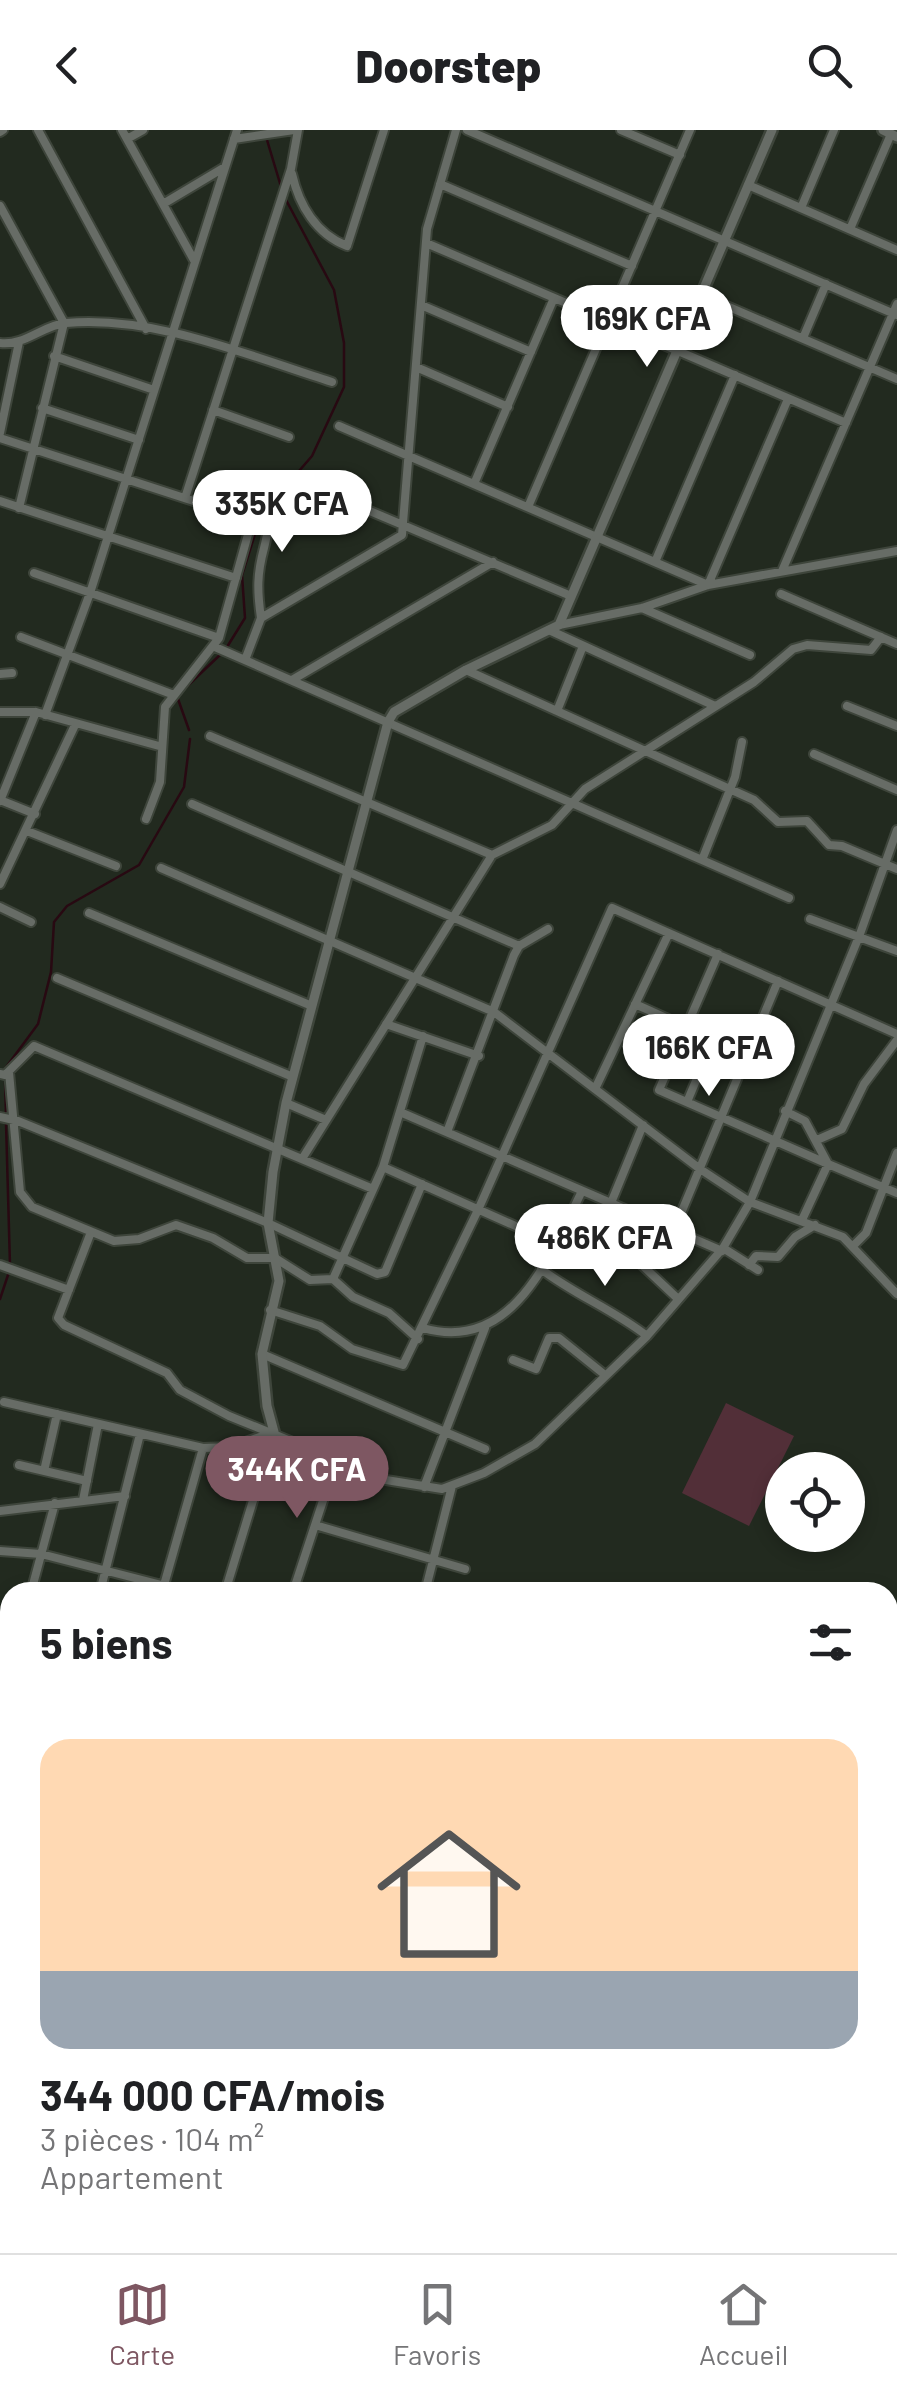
<!DOCTYPE html>
<html lang="fr">
<head>
<meta charset="utf-8">
<style>
  body { margin:0; font-family:Barlow,sans-serif; background:#f6f6f6; color:#202124; height:100vh; display:flex; flex-direction:column; font-size:38px; white-space:nowrap }
  * { box-sizing:border-box; margin:0 }
  p { font-size:32px; color:#757577 }
  .icon { flex:none; width:55px; height:55px; fill:none; stroke:currentColor; stroke-width:2; stroke-linecap:round; stroke-linejoin:round }
  .map { position:relative; flex:1; overflow:hidden }
  .side { position:absolute; left:0px; top:1452px; width:898px; height:672px; display:flex; flex-direction:column; background:#fff; border-radius:30px 30px 0 0; box-shadow:0 5px 15px #0003 }
  .side>* { flex:none }
  .tools { position:absolute; left:765px; top:1322px; display:grid; gap:20px }
  .tools a { display:grid; place-items:center; width:100px; height:100px; border-radius:50%; background:#fff; box-shadow:0 5px 15px #0003; font-size:50px }
  .price { position:absolute; translate:-50% -85px; padding:0 22px; border-radius:35px; background:#fff; color:#222; font-size:32px; line-height:65px; filter:drop-shadow(0 2px 5px #0008) }
  .price::after { content:''; position:absolute; left:50%; top:60px; width:30px; height:22px; margin-left:-15px; background:inherit; clip-path:polygon(0 0,100% 0,50% 100%) }
  .price.selected { background:#7e5762; color:#fff }
  ul { padding:0; list-style:none }
  li { display:grid; align-content:center; gap:20px; height:530px; padding:0 40px }
  li span { display:grid; place-items:center; height:310px; border-radius:30px; color:#555 }
  li>.icon { margin-inline-start:auto }
  span .icon { width:180px; height:180px; fill:#fffc; stroke-width:1 }
  li b { font-size:42px }
  h2 { display:flex; justify-content:space-between; align-items:center; height:120px; padding:0 40px; font-size:42px }
  header { display:flex; justify-content:space-between; align-items:center; height:130px; padding:0 40px; background:#fff; font-size:45px; font-weight:800 }
  .tabs { display:flex; justify-content:space-around; align-items:center; height:140px; border-top:2px solid #e0e0e0; background:#fff; font-size:28px; color:#757577 }
  .tabs a { display:grid; justify-items:center; gap:5px }
  .tabs .selected { color:#7e5762 }
  .map>svg:first-child { display:block }
  .green { fill:#522f38 }
  .lines { fill:none; stroke-linecap:round; stroke-linejoin:round }
  .stream { stroke:#280912; stroke-width:2.5 }
  .minor-casing { stroke:#3e453b; stroke-width:12 }
  .tertiary-casing { stroke:#3e453b; stroke-width:14 }
  .minor { stroke:#676c66; stroke-width:8 }
  .tertiary { stroke:#676c66; stroke-width:9 }
</style>
</head>
<body>
<header><svg class="icon" aria-label="back" viewBox="0 0 24 24"><path d="M15 5l-7 7 7 7"/></svg>Doorstep<svg class="icon" aria-label="search" viewBox="0 0 24 24"><circle cx="10" cy="10" r="6"/><path d="M15 15l6 6"/></svg></header>
<div class="map">
<svg width="897" height="2123" viewBox="0 0 897 2123">
  <rect width="100%" height="100%" fill="#222a1f"/>
  <path class="green" d="M726,1273L794,1306L749,1396L682,1363Z"/>
  <g class="lines">
    <path class="stream" d="M264,0L282,60
      M227,517L245,488L242,445L261,385L312,326L344,257V213L334,160L285,68
      M181,562L222,523
      M178,569L189,600
      M4,940L38,894L51,842L54,792L67,776L139,735L184,657L190,609
      M5,948L6,985
      M6,993L10,1135
      M0,1169L9,1142"/>
    <g class="minor-casing">
      <path id="minor" d="M38,0L146,199
        M122,0L195,132
        M467,0L897,185
        M621,0L680,25
        M0,2L3,0
        M127,9L143,0
        M234,9L294,0
        M292,44C299,75 316,104 347,116L384,0
        M440,54L632,136
        M748,55L897,120
        M163,74L225,37
        M0,76L64,193L19,378
        M801,78L834,0
        M850,99L891,4
        M426,113L846,293
        M701,165L897,249
        M421,175L531,222
        M803,208L826,154
        M0,213C25,216 43,195 66,193C155,185 249,226 332,252
        M54,226L154,260
        M416,237L508,277
        M42,278L139,310
        M213,280L289,307
        M339,296L708,455
        M0,303L19,212
        M0,308L252,390L219,508L165,577L160,652L146,689
        M474,354L554,168
        M185,368L291,39L298,0
        M0,371L236,448
        M528,377L690,0
        M655,432L735,245
        M782,441L897,174
        M34,443L219,508
        M708,455L788,269
        M781,464L897,514
        M642,478L750,525
        M261,488C257,460 257,444 264,418C273,384 265,373 301,352L571,466
        M559,495L642,478L708,455L897,421
        M549,500L715,576
        M21,507L174,565
        M215,517L789,768
        M245,530L261,488L402,405L427,99L456,0
        M466,540L754,670L778,692L807,691L829,715L842,716L897,739
        M0,544L12,543
        M292,550L493,432
        M847,576L897,596
        M557,581L583,516
        M0,582H36L159,616
        M45,585L90,463L237,0
        M210,606L492,725
        M814,624L897,660
        M0,670L35,684
        M0,671L36,582
        M192,674L519,816
        M27,701L116,736
        M702,730L735,647L742,612
        M161,738L494,882L700,1039L750,1072L843,1107L897,1164
        M0,754L75,595
        M0,777L31,792
        M89,783L312,876
        M810,789L897,821
        M718,824L659,960L828,1034L802,1090
        M57,848L293,947
        M635,874L686,897
        M386,894L479,926
        M9,942L20,1062L32,1077L114,1111L139,1109L176,1095L213,1108L247,1128H275L310,1150L333,1149L353,1167L389,1183L418,1209
        M0,944L5,945L34,916L373,1059
        M595,959L669,803
        M687,972L711,915
        M286,973L326,990
        M785,981L805,991L828,1034L897,1063
        M400,982L722,1121
        M0,987L18,991L268,1093L377,1144L385,1142L422,1054
        M447,1002L514,825L519,816L548,799
        M817,1010L842,999L864,954L897,910
        M302,1029L492,725L552,695L585,659L754,552L793,519L807,515L871,520L881,507
        M383,1037L556,1114
        M611,1073L643,995
        M570,1086L626,1120L677,1168
        M674,1100L778,851
        M91,1102L58,1188L64,1195L167,1243L180,1260L229,1286L386,1350L442,1359L484,1343L535,1314L647,1206L723,1118L750,1072L860,804L897,700
        M854,1115L866,1103L897,1023
        M723,1118L758,1140
        M0,1135L69,1160
        M749,1135L756,1126L778,1127L795,1107L815,1095
        M541,1139C575,1165 614,1180 647,1206
        M333,1149L383,1037L423,906
        M270,1180L320,1196L352,1219L403,1235L478,1080L612,778L897,904
        M423,1198C513,1224 550,1126 582,1061
        M262,1224L485,1319
        M513,1230L536,1239L549,1208H559L605,1245
        M4,1272L203,1318L231,1317L274,1302
        M19,1335L87,1351
        M44,1341L57,1284
        M424,1357L485,1198
        M83,1370L98,1294
        M0,1381L125,1366
        M315,1395L465,1439
        M0,1421L41,1424L189,1462
        M31,1462L55,1373
        M100,1462L140,1304
        M162,1462L203,1318
        M225,1462L274,1302
        M293,1462L336,1331
        M425,1462L452,1356
        M0,1485L10,1488
        M0,1576L10,1539"/>
    </g>
    <g class="tertiary-casing">
      <path id="tertiary" d="M883,0L897,7
        M274,1302L267,1276L262,1224L279,1151L268,1093L273,1042L286,973L388,592L394,582L466,540L559,495L772,0"/>
    </g>
    <use href="#minor" class="minor"/>
    <use href="#tertiary" class="tertiary"/>
  </g>
</svg>
<div class="tools">
<a><svg class="icon" aria-label="locate" viewBox="0 0 24 24"><circle cx="12" cy="12" r="6"/><path d="M12 2v4M12 18v4M2 12h4M18 12h4"/></svg></a>
</div>
<b class="price" style="left:647px;top:240px">169K CFA</b>
<b class="price" style="left:282px;top:425px">335K CFA</b>
<b class="price" style="left:709px;top:969px">166K CFA</b>
<b class="price" style="left:605px;top:1159px">486K CFA</b>
<b class="price selected" style="left:297px;top:1391px">344K CFA</b>
<section class="side">
<h2>5 biens<svg class="icon" aria-label="filters" viewBox="0 0 24 24"><path d="M4 7h16M4 17h16"/><circle cx="9" cy="7" r="2"/><circle cx="15" cy="17" r="2"/></svg></h2>
<ul>
<li><span style="background:linear-gradient(#ffd9b3 75%,#9aa5b1 0)"><svg class="icon" aria-label="home" viewBox="0 0 24 24"><path d="M3 11l9-7 9 7M6 9v11h12V9"/></svg></span><div><b>344 000 CFA/mois</b><p>3 pièces · 104 m²</p><p>Appartement</p></div></li>
</ul>
</section>
</div>
<nav class="tabs">
<a class="selected"><svg class="icon" aria-label="map" viewBox="0 0 24 24"><path d="M3 6l6-2 6 2 6-2v14l-6 2-6-2-6 2zM9 4v14M15 6v14"/></svg>Carte</a>
<a><svg class="icon" aria-label="saved" viewBox="0 0 24 24"><path d="M7 4h10v16l-5-4-5 4z"/></svg>Favoris</a>
<a><svg class="icon" aria-label="home" viewBox="0 0 24 24"><path d="M3 11l9-7 9 7M6 9v11h12V9"/></svg>Accueil</a>
</nav>
</body>
</html>
